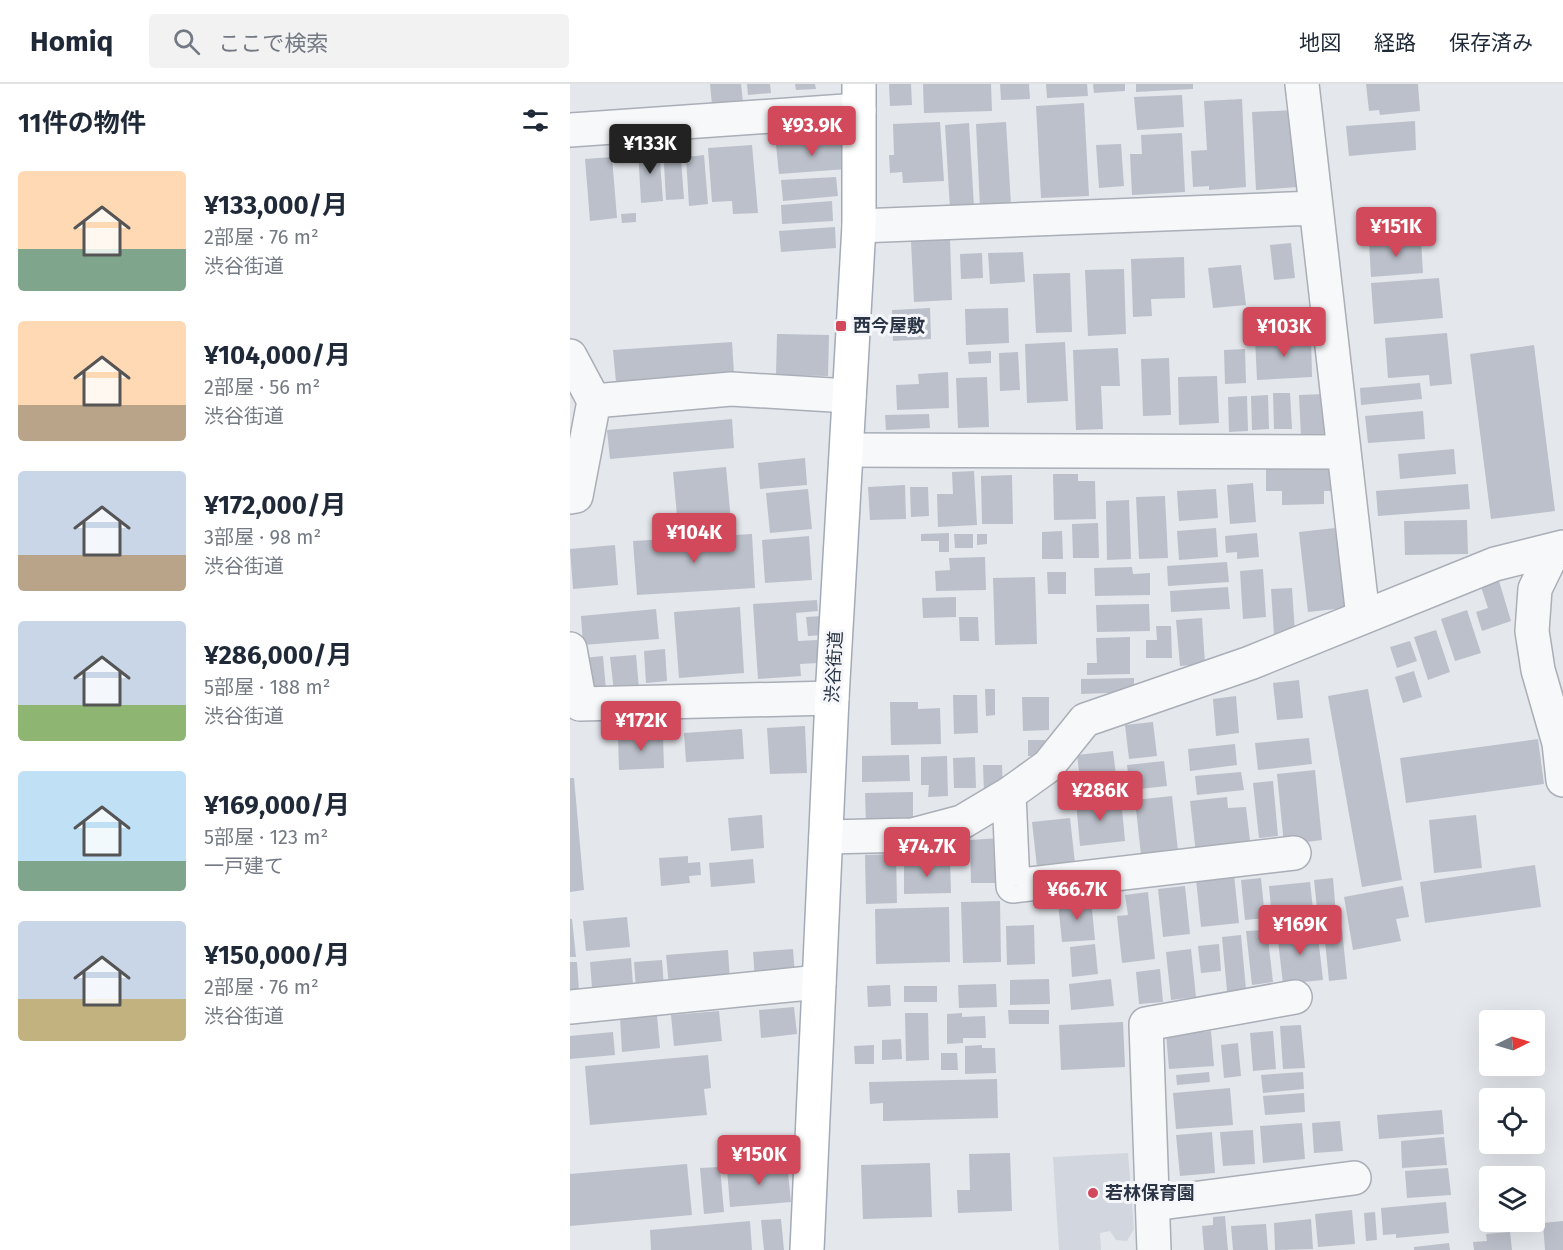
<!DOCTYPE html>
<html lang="ja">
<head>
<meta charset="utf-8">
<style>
  body { margin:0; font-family:"Fira Sans","Noto Sans JP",sans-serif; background:#f2f2f3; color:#1f2937; height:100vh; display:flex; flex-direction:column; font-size:22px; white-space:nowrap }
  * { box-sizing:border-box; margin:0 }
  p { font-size:20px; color:#747a83 }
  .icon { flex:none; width:33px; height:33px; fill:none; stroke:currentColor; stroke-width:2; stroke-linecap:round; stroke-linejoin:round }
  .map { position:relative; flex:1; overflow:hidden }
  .details { display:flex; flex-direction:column; background:#fff; width:570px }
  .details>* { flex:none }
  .needle { width:39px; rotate:85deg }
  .controls { position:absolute; left:909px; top:926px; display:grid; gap:12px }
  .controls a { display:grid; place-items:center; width:66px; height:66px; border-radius:6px; background:#fff; box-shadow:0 6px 24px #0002; font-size:30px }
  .price { position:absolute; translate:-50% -51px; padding:0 14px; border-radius:6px; background:#d1495b; color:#fff; font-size:20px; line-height:39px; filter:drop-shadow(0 2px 3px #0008) }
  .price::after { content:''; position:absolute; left:50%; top:36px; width:18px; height:14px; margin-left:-9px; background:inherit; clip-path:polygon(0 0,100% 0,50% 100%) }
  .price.selected { background:#222; color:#fff }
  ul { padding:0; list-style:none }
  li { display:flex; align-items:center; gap:18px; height:150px; padding:0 18px }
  li span { display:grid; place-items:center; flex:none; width:168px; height:120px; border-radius:6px; color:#555 }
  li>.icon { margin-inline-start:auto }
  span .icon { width:72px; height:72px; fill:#fffc; stroke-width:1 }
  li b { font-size:26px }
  h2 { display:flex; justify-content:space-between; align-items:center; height:72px; padding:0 18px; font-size:26px }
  header { display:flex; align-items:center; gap:36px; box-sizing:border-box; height:84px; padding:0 30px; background:#fff; border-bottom:2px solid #e0e1e3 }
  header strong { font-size:28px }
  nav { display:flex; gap:33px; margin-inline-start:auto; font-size:21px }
  .search { width:420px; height:54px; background:#f2f2f3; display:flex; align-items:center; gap:15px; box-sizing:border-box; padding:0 21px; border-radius:6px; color:#747a83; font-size:22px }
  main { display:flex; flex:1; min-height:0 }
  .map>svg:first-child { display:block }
  .built { fill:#d2d6de }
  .building { fill:#bbc0ca }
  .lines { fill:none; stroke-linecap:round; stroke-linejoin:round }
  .minor-casing { stroke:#a9aeb7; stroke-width:36 }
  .major-casing { stroke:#a3abb8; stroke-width:36 }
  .minor { stroke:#f7f8fa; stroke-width:33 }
  .major { stroke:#fff; stroke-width:33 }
  .poi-dot { fill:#d1495b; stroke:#f4f6f9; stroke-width:2 }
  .labels { text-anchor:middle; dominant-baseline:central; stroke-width:6; stroke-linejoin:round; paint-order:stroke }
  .poi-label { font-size:18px; font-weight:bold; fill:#2b3445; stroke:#f4f6f9; text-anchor:start }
  .street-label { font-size:18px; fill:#2b3445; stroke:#f4f6f9 }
</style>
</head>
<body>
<header>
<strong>Homiq</strong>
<div class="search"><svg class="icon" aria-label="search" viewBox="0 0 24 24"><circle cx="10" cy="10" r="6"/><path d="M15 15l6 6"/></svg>ここで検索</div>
<nav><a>地図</a><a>経路</a><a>保存済み</a></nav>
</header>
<main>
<section class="details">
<h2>11件の物件<svg class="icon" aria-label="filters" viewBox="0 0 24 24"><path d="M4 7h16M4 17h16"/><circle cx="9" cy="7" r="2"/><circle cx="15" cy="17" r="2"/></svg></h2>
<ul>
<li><span style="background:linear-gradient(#ffd9b3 65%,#7fa58c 0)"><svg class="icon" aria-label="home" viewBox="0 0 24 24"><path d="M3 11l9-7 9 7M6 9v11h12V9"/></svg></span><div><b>¥133,000/月</b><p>2部屋 · 76 m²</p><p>渋谷街道</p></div></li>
<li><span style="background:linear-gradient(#ffd9b3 70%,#b9a48a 0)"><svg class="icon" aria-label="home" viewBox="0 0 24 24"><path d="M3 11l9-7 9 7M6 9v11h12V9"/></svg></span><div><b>¥104,000/月</b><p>2部屋 · 56 m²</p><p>渋谷街道</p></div></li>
<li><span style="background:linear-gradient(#c9d6e8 70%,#b9a48a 0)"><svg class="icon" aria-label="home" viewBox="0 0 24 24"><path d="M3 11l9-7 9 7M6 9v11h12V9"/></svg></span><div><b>¥172,000/月</b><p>3部屋 · 98 m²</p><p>渋谷街道</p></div></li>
<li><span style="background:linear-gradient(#c9d6e8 70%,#8fb573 0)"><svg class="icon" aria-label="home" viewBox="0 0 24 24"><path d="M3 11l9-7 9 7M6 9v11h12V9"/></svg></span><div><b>¥286,000/月</b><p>5部屋 · 188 m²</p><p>渋谷街道</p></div></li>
<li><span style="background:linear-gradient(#bfe0f5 75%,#7fa58c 0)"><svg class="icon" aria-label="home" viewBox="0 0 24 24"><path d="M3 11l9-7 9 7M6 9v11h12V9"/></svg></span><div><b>¥169,000/月</b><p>5部屋 · 123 m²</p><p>一戸建て</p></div></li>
<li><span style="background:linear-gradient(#c9d6e8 65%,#c2b280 0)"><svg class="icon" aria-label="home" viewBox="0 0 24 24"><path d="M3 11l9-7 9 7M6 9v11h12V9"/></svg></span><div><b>¥150,000/月</b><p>2部屋 · 76 m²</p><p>渋谷街道</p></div></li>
</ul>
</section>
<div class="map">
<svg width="993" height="1166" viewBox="0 0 993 1166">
  <rect width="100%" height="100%" fill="#e4e7ec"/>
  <path class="built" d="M558,1069L564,1145L557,1157L546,1156L540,1147L530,1149L531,1166H489L483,1073Z"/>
  <path class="building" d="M140,0H171L173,18L142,21Z
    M177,0H200L201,9L178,11Z
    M225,0H245L246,5L226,6Z
    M319,0H341L342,21L320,22Z
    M353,0H421L422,27L354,29Z
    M430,0H459L460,15L431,16Z
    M476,0H517L518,12L477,14Z
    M523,0H555V7L524,9Z
    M566,0H623V5L566,8Z
    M796,0H848L850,27L810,31L809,26L799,27Z
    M612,11L614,43L567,46L564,13Z
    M672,15L676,103L639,106V102L623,103L621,67L637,66L634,17Z
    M514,19L519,112L471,114L466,22Z
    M724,26L728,103L686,106L682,28Z
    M845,37L846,66L779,72L776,42Z
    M370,38L374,97L333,99L332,88L320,89L319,71H324L323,40Z
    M436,38L441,121L410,123L406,40Z
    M399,39L404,123L380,125L375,41Z
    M612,49L615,108L562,111L560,70H572L571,51Z
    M275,56L277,85L209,90L206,61Z
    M551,60L554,102L529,104L526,61Z
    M110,61L114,115L96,116L93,62Z
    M182,61L188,129L163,130L162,117L142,118L138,64Z
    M89,64L93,117L71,119L68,65Z
    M134,71L138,120L119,122L116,73Z
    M42,73L47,134L20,137L15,75Z
    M266,93L268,112L213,117L211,96Z
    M262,117L263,137L212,140L211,121Z
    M66,129V138L52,139L51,130Z
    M265,143L266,164L211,168L209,147Z
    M380,155L382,216L344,218L341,157Z
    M851,155L853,189L801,193L799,159Z
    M721,159L725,194L704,196L700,161Z
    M453,168L455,198L420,200L418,169Z
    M412,169L413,194L391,195L390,170Z
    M614,173L615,214L581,215L582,232L563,233L561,175Z
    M671,181L676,221L643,224L638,184Z
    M554,185L556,250L518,252L515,186Z
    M500,189L502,248L466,249L463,190Z
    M869,194L873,234L804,240L801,199Z
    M360,224L361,255L323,257L322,226Z
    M438,224L439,259L396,261L395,225Z
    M877,249L882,300L860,302L859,291L818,294L815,254Z
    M207,250L259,251L258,292L206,291Z
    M741,252L742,293L687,296L685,254Z
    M162,258L164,290L46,298L43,266Z
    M495,258L498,317L457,319L455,260Z
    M964,261L985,427L921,435L900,270Z
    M548,264L550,302H531L533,345L506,346L503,266Z
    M675,265L676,299L655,300L654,266Z
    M421,267V279L399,280L398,268Z
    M448,268L450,306L430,307L429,269Z
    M599,274L601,331L573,332L571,275Z
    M378,288L379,324L327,326L326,301L349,300L348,290Z
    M647,292L649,339L609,341L608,293Z
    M417,293L419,343L388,344L386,294Z
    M850,299L852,315L791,321L790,304Z
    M703,309H720L722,345H704Z
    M757,310L759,352L731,353L729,311Z
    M698,311L699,345L682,346L681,312Z
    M677,312L678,347L659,348L658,313Z
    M853,327L855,355L798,359L795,332Z
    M359,330L360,344L316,346L315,331Z
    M162,335L164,364L40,375L37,346Z
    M884,365L886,390L830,395L828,370Z
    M235,374L237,401L190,405L188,379Z
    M696,381H764V407H754V420L712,421V407H696Z
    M156,383L161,437L108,442L103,388Z
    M404,387L407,441L368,443L367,410H383L382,388Z
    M483,390H508V397H525L526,435L484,436Z
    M442,391L443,440H412L411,392Z
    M683,399L686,438L660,440L657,401Z
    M898,400L900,425L808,432L806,407Z
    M335,401L336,435L300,436L298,403Z
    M340,403H358L359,432L341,433Z
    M238,405L242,445L200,449L196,409Z
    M646,405L648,434L609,437L607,407Z
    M595,412L598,474L569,475L566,413Z
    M559,416L561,475L537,476L536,417Z
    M897,436L898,470L835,471L834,437Z
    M528,439L529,474H503L502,440Z
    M774,443L784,523L738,528L729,448Z
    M646,444L648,473L609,476L607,447Z
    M492,447L493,475H472V448Z
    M379,449V468H369V457H351V450Z
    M687,449L689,473L667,475V468L656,469L655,452Z
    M182,450L185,504L67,511L63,457Z
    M384,450H403V464H385Z
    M407,450H417V460L407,461Z
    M239,452L242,496L195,499L192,456Z
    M45,461L48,501L3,505L0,465Z
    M415,473L416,506L366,507L365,487L380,486L379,474Z
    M657,478L659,498L598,502L597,482Z
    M562,483L563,490L580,489V511L525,512L524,484Z
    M693,485L696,533L673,535L670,487Z
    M477,488H496V510H478Z
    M465,493L467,560L425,561L423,494Z
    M929,497L941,537L912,547L906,528L918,524L911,503Z
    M658,503L660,525L601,528L600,507Z
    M722,504L725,549L704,551L701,505Z
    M386,513V533L353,534L352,514Z
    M247,516L248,527L226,529L228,557L247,556L248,579L230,580L231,592L188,595L183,520Z
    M579,520L580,547L527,548L526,521Z
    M170,523L174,589L109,594L104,528Z
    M86,525L89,555L13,561L11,532Z
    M897,526L911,569L885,577L871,535Z
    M252,532L254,551L238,552L236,533Z
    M389,533H408L409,557H390Z
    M632,534L635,580L610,582L606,536Z
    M586,542H601L602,574H576V556H587Z
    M866,546L880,588L858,596L844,553Z
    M560,553V590L517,591V579H527L526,554Z
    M840,557L847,577L827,584L820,563Z
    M95,565L97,597L76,599L74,567Z
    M66,571L69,605L44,608L40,573Z
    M33,572L36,606L17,608L14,574Z
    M844,587L852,613L833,619L825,593Z
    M564,594V608L511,610V595Z
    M729,596L733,634L707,636L703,599Z
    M415,605H425V631L416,632Z
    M798,605L832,796L792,803L758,612Z
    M383,611H407L408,649L384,650Z
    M666,612L669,649L646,652L643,615Z
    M452,613H479V646L453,647Z
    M320,618H348V625L370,624L371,660L321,661Z
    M583,638L587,672L559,675L555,641Z
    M235,642L237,689L200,690L197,644Z
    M172,645L174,675L116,678L114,649Z
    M93,651L94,684L49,686L48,653Z
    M739,654L742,680L688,686L685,659Z
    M968,655L974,700L836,719L830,674Z
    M458,656H475L476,672H458Z
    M665,660L667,681L620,687L618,665Z
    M543,667L548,707L512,711L507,671Z
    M339,671L340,697L292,698V672Z
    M377,672L378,712L358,713L359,701H351V673Z
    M405,673L406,704H384L383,674Z
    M594,677L597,702L560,706L557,681Z
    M413,681H432L433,709H414Z
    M745,686L752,756L714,761L707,690Z
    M671,688L674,706L627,711L625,692Z
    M0,694H4L14,806L0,808Z
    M703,697L708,752L689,754L683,699Z
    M343,708V739L296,740L295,709Z
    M602,712L608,767L571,771L565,716Z
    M657,713L658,724L676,723L681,765L626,770L620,717Z
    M551,714L555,757L510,762L506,718Z
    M192,731L194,764L161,767L158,734Z
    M906,731L912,784L864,789L859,736Z
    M500,734L505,779L467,783L462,738Z
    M430,754L431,799H401L400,756Z
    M326,770L327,819L296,820L295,771Z
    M118,772V779L130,778L131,791L119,792L120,799L91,802L89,774Z
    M183,775L185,799L141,803L139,779Z
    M380,777L381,809L334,810V778Z
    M965,781L971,823L855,839L850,798Z
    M664,790L669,839L631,843L626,795Z
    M691,794L695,834L675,836L671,796Z
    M763,794L766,831L748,833L744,796Z
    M740,798L744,834L702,835L699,802Z
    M615,802L620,850L593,853L588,805Z
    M833,802L839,833L826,835L831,857L783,866L774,813Z
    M578,808L585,875L552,879L547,832L558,831L555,811Z
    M521,815L525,856L492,858L488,819Z
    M430,817L431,878L393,879L391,818Z
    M379,823L380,878L306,880L305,825Z
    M57,833L60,863L16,867L13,837Z
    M0,835H2L6,873H0Z
    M464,841L465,880L437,881L436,842Z
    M747,844L753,896L713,900L707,848Z
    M772,845L777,895L759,897L754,847Z
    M697,846L703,898L682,901L676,847Z
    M671,851L676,906L657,907L652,853Z
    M525,860L528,890L502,893L500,863Z
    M649,860L651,887L631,889L628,862Z
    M223,865L225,891L185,895L183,868Z
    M621,865L626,913L601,916L596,868Z
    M158,866L160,897L99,902L96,871Z
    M61,874L63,901L22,904L20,878Z
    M92,876L94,903L66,905L64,878Z
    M0,878H7L9,907L0,908Z
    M590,885L593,918L569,920L566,888Z
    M479,895L480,920L440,921V896Z
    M541,895L544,922L501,926L499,900Z
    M426,900L427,923L389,924L388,901Z
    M320,901L321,922L298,923L297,902Z
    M334,902H367V918H334Z
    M224,923L227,950L191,954L189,926Z
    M438,926H479V940H439Z
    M149,927L152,957L104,962L101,931Z
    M335,929H358L359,976L336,977Z
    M392,929V933L415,932L416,954H393V959L377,960V930Z
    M87,931L90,964L52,968L50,934Z
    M553,938L555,983L491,986L489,941Z
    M731,941L735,984L713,985L710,942Z
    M641,947L644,982L599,985L596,950Z
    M703,947L706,985L683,987L680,949Z
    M43,948L45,971L0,975V952Z
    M331,955L332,975L312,976V956Z
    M668,959L671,992L654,994L651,961Z
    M304,961V980H285L284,962Z
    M412,961V964H425L426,989L395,990V962Z
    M371,969H387L388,986H371Z
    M138,971L141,1004L134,1005L137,1031L20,1041L15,982Z
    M639,988L640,998L607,1001L606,991Z
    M733,988L734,1005L693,1009L691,991Z
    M427,995L428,1034L313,1037V1019L300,1020L299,998Z
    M660,1004L663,1041L606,1045L603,1009Z
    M734,1009L735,1028L695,1031L693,1012Z
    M872,1026L874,1050L809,1055L807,1031Z
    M770,1037L773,1067L744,1069L742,1039Z
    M732,1039L735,1075L693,1079L690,1042Z
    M683,1046L685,1080L653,1082L650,1048Z
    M642,1048L645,1089L610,1092L606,1051Z
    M874,1053L877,1081L832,1084L831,1057Z
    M440,1069L442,1127L388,1129L387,1106H400L399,1070Z
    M360,1079L362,1133L293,1135L291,1081Z
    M117,1080L122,1131L0,1142V1090Z
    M217,1080L221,1118L160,1123L157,1085Z
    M150,1083L154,1128L134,1130L130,1084Z
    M878,1084L881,1111L837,1114L835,1087Z
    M876,1118L879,1149L826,1154V1150L813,1151L811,1124Z
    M782,1126L785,1160L748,1163L745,1130Z
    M805,1128L807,1156L796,1157L794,1129Z
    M655,1132L658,1166H634L632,1142L643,1141V1133Z
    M211,1135L214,1166H194L191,1136Z
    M741,1135L743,1165L705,1166L704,1139Z
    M180,1137L182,1166H81L80,1146Z
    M993,1137V1166H975L973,1139Z
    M696,1140L698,1166H663L661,1142Z
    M940,1148L942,1166H904L903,1158L917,1157L916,1150Z
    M879,1159L880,1166H844V1163Z"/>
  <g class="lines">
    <g class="minor-casing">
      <path id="minor" d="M732,0L793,533
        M0,46L289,26
        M289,142L745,124
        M0,272L24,317L6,412L0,413
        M24,317L161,305L279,312
        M277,366L774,368
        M983,468L965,505L962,547L968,586L989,659L993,696
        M0,565L10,620L262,614
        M439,710L443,802L724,769
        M256,753L343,751L392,738L439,710L478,682L515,636L680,579L925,480L993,463
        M0,923L249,898
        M583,1120L784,1094
        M584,1166L576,940L725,913"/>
    </g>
    <g class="major-casing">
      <path id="major" d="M237,1166L262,614L289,142V0"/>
    </g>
    <use href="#minor" class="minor"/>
    <use href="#major" class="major"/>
  </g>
  <g class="poi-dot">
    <rect x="265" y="236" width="12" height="12" rx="3"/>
    <circle cx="523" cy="1109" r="6"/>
  </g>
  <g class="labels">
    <g class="poi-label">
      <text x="283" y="242">西今屋敷</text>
      <text x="535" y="1109">若林保育園</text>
    </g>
    <g class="street-label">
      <text transform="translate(264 583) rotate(-87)">渋谷街道</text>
    </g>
  </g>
</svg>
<div class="controls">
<a><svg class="needle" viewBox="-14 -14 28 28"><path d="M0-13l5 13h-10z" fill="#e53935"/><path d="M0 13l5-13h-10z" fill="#747a83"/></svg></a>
<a><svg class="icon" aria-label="locate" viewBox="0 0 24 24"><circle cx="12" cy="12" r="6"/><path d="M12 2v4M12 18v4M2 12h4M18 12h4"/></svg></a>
<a><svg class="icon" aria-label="layers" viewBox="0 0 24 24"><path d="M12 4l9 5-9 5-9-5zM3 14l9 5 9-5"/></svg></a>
</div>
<b class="price" style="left:242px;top:73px">¥93.9K</b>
<b class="price selected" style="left:80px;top:91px">¥133K</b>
<b class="price" style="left:826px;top:174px">¥151K</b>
<b class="price" style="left:714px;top:274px">¥103K</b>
<b class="price" style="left:124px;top:480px">¥104K</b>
<b class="price" style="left:71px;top:668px">¥172K</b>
<b class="price" style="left:530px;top:738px">¥286K</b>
<b class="price" style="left:357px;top:794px">¥74.7K</b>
<b class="price" style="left:507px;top:837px">¥66.7K</b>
<b class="price" style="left:730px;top:872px">¥169K</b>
<b class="price" style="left:189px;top:1102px">¥150K</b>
</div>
</main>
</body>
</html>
